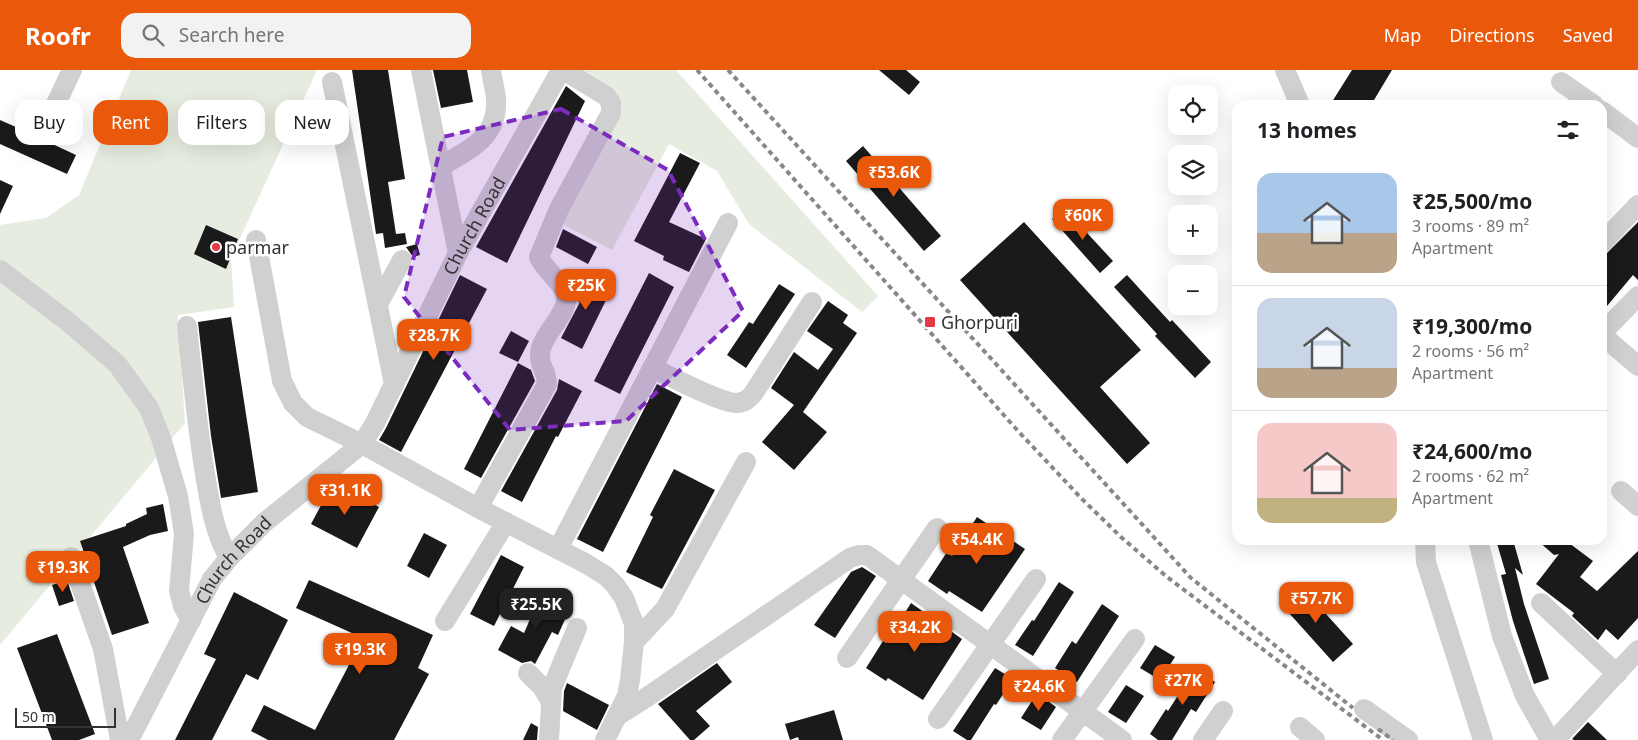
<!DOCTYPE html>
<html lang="en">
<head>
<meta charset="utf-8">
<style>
  body { margin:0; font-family:"Noto Sans",sans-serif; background:#f2f2f2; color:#202124; height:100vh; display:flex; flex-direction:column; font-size:19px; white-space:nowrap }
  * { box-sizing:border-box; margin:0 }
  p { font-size:16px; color:#757577 }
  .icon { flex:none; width:28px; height:28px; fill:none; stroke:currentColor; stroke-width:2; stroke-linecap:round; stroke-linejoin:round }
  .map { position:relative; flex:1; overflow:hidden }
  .panel { position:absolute; left:1232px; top:30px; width:375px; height:445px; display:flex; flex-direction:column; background:#fff; border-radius:15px; box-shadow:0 5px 20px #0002 }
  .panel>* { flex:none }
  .guide { position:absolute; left:15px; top:30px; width:475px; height:45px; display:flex; gap:10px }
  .tools { position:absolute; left:1168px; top:15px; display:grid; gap:10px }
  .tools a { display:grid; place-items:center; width:50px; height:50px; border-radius:10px; background:#fff; box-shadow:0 5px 20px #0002; font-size:25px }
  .scale { position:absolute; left:15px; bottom:12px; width:101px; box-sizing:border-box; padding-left:5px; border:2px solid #333; border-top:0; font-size:14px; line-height:18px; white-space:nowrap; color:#333; -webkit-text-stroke:4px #fff; paint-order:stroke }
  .price { position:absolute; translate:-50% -42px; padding:0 11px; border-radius:10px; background:#ea580c; color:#fff; font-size:16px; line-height:32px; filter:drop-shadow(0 1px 2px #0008) }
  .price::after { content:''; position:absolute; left:50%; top:30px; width:15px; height:11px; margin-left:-8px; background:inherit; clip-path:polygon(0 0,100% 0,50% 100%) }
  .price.selected { background:#222; color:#fff }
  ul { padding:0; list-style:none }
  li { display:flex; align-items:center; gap:15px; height:125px; padding:0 25px }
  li+li { border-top:1px solid #e0e0e0 }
  li span { display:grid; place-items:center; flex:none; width:140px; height:100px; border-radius:15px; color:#555 }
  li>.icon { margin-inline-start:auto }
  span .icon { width:60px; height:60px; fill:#fffc; stroke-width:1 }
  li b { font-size:21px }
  h2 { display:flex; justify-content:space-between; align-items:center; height:60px; padding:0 25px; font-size:21px }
  .tag { padding:0 18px; border-radius:15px; background:#fff; box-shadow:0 5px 20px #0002; font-size:18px; line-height:45px }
  .tag.selected { background:#ea580c; color:#fff }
  header { display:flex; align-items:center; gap:30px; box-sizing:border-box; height:70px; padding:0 25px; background:#ea580c; color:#fff }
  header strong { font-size:24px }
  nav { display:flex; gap:28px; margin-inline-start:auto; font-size:18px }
  .search { width:350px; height:45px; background:#f2f2f2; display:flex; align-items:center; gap:12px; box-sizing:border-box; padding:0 18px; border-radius:15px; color:#757577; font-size:19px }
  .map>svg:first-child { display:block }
  .green { fill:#e6ecdf }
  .building { fill:#1a1a1a }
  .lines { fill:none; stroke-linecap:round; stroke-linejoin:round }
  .minor { stroke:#d0d0d0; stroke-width:20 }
  .rail { stroke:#888; stroke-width:4; stroke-dasharray:5 4; stroke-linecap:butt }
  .marked { fill:#7b2cbf; fill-opacity:0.2; stroke:#7b2cbf; stroke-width:4; stroke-dasharray:10 6; stroke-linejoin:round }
  .poi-dot { fill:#e63946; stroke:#fff; stroke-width:2 }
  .labels { text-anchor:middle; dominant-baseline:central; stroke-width:5; stroke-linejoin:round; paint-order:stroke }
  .street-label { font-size:18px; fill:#333; stroke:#fff }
  .poi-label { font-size:18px; fill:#333; stroke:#fff; text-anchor:start }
</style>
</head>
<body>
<header>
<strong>Roofr</strong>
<div class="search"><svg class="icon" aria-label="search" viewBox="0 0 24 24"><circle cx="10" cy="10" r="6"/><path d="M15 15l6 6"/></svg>Search here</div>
<nav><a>Map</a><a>Directions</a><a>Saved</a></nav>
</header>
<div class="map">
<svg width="1638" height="670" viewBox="0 0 1638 670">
  <rect width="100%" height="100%" fill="#fff"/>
  <path class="green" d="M131,0H317L231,188L234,237L178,245L185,353L0,575V155L46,148L79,125Z
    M575,0H676L878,226L862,242L749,154L717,101L669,74L612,180L558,152L620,35Z"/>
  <path class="building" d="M352,0H388L405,109L388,112L396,164L405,163L407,174L385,178L383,163L376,164Z
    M433,0H467L473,32L441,38Z
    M879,0H906L920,12L909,25Z
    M1352,0H1392L1371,35H1330Z
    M566,16L585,31L507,193L476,177Z
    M0,50L34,65L39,70L46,71L76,85L67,104L0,74Z
    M863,76L941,166L924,181L846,91Z
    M680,83L700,93L669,152L706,169L689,202L663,190L664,186L634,171Z
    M0,110L13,116L0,144Z
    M1064,138L1113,191L1100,203L1052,149Z
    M1024,152L1141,280L1100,317L1150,373L1127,394L960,210Z
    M1638,152V210L1633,205L1602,242V188Z
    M206,155L238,169L226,199L194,184Z
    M563,159L597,177L588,194L556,177Z
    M417,174L420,185L413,187L406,177Z
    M649,203L674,217L620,324L594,311Z
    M460,205L487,219L401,382L379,370L386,358Z
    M583,205L611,220L582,279L561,268L580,232L578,231L576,218Z
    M1127,205L1170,252L1172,250L1211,292L1195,308L1155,266L1157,264L1114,217Z
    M779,214L795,224L746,298L727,285L749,252L753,254Z
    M828,231L848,245L843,253L857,263L803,342L827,362L794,400L762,372L794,335L771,318L794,282L818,300L833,279L807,261Z
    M231,247L258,422L221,428L211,366L198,252Z
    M511,261L529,271L518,292L499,283Z
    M518,293L531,300L535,311L481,408L464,399Z
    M559,309L582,321L558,367L556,366L522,432L501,421L557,320Z
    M657,314L682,327L603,482L577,469Z
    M674,399L715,420L662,519L626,502L653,447L650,445Z
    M333,413L379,437L357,478L311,454Z
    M163,434L168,461L150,465L123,477L149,553L112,565L80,471L126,456V454L147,444L146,438Z
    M977,447L1025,479L982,542L949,521L947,524L928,511L947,482L952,486Z
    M424,463L447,475L429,508L407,496Z
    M1496,470H1513L1523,505L1515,498L1524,534L1549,609L1534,614L1513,551L1501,505L1506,504Z
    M1537,470H1565L1593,491L1580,507L1597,521L1638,481V548L1618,570L1606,559L1598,570L1572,546L1574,543L1536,514L1559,484L1554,485Z
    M501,485L524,497L494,556L470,544Z
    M862,497L876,506L835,568L814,555L851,502Z
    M67,510L74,531L59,536L52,515Z
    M309,510L433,565L418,598L429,604L394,670H268L251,661L264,635L315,660L363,568L296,538Z
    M1059,512L1074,522L1033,586L1015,575L1032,550L1034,551Z
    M1300,515L1353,574L1333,592L1280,533Z
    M234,522L288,550L258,610L246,604L212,670H175L216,589L204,584Z
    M542,522L571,536L558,565L552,562L535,594L531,591L522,593L498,580L511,556L524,563Z
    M911,533L962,569L923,630L888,608L886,611L866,598L883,571L886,573Z
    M1102,534L1119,546L1077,612L1055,598L1072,571L1076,574Z
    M57,564L95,664L79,670H52L17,578Z
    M1155,575L1175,587L1160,610L1140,598Z
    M717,593L732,612L696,641L710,656L694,670H690L658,634Z
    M995,598L1013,609L996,635L994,634L971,670H967L953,661Z
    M1195,599L1215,612L1196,642L1191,639L1172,670H1158L1150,664L1166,639L1168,641Z
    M567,613L609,635L597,660L563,641L564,621Z
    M1126,615L1144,626L1126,653L1108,642Z
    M1037,623L1056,637L1041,660L1021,648Z
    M834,640L843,670H799L798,667L790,670L785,654Z
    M1588,652L1607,670H1574L1572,669Z
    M531,653L538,657L537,670H523Z"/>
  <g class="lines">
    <g class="minor">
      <path d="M421,0L458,183"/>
      <path d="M1285,0L1300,35"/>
      <path d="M332,12L394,314"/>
      <path d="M1561,12L1594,35"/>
      <path d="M1602,41L1638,68"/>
      <path d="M44,59L72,0"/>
      <path d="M441,96C467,81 498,68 496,31C496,21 492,10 491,0"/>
      <path d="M256,170L282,311L293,333L307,347L362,374L478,438L585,493L606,506L615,515L624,528L634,554V572L630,610L627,626L605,670"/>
      <path d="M1602,173L1638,135"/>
      <path d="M0,200L67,251L117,294L149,338L161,368L178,426L184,464L179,521L183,536L191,551"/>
      <path d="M378,234L402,190"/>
      <path d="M187,256C192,305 197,355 205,404C210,433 214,462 229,488"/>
      <path d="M1602,263L1638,226"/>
      <path d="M1602,265L1638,296"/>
      <path d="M652,298C670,306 720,333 736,333C744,333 748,329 753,324L812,232"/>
      <path d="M1621,421L1638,436"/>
      <path d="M478,438L547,314C547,301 539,296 540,284C541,264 570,243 566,225C563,212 545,201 539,187L559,139L611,43V33L606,26L563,0"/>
      <path d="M1425,470L1426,492L1483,670"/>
      <path d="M1478,470L1502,566L1525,626L1550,670"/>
      <path d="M558,479L728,153"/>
      <path d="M71,487L103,579L120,670"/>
      <path d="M1541,533L1617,604"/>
      <path d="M445,551L506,452"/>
      <path d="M634,572L665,539L746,392"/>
      <path d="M847,588L937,458"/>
      <path d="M528,603L542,617L550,630"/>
      <path d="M1364,639L1408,670"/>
      <path d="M617,646L647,627L850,488L859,485H867L1122,670"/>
      <path d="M938,649L1036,509"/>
      <path d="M1300,657L1315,670"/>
      <path id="s1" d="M129,670L212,509L229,488L265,452L362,374L375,353L458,183L561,0"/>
      <path d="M549,670L552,618L577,558"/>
      <path d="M1062,670L1135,569"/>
      <path d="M1203,670L1223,641"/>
      <path d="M1555,670L1638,580"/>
    </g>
    <path class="rail" d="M697,0L1018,361L1082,429L1121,467L1167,507L1383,670
      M728,0L1191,508L1353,638
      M1378,659L1393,670"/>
  </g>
  <path class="marked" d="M561,39L668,100L743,241L626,351L510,360L404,227L443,67Z"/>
  <g class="poi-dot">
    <circle cx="216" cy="177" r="5"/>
    <rect x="924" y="246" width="12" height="12" rx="2.5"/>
  </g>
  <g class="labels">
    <g class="street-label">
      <text stroke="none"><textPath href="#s1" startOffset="629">Church Road</textPath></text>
      <text stroke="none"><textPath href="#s1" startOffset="209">Church Road</textPath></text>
    </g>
    <g class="poi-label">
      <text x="226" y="177">parmar</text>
      <text x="941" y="252">Ghorpuri</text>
    </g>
  </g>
</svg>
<div class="tools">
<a><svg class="icon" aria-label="locate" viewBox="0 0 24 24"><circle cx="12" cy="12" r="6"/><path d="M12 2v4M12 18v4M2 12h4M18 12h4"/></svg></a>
<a><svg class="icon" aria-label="layers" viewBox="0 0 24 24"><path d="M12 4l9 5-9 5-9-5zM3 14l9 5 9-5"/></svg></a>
<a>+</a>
<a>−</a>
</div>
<div class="scale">50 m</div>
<b class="price" style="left:894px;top:128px">₹53.6K</b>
<b class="price" style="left:1083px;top:171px">₹60K</b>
<b class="price" style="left:586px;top:241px">₹25K</b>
<b class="price" style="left:434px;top:291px">₹28.7K</b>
<b class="price" style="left:345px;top:446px">₹31.1K</b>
<b class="price" style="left:977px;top:495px">₹54.4K</b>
<b class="price" style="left:63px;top:523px">₹19.3K</b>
<b class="price" style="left:1316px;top:554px">₹57.7K</b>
<b class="price selected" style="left:536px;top:560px">₹25.5K</b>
<b class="price" style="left:915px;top:583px">₹34.2K</b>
<b class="price" style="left:360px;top:605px">₹19.3K</b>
<b class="price" style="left:1183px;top:636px">₹27K</b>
<b class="price" style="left:1039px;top:642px">₹24.6K</b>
<div class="guide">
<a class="tag">Buy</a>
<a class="tag selected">Rent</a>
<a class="tag">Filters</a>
<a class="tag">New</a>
</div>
<section class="panel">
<h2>13 homes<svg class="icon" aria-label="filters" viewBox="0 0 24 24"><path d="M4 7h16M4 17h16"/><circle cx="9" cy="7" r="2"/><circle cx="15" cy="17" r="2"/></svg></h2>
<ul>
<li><span style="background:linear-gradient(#a9c7e8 60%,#b9a48a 0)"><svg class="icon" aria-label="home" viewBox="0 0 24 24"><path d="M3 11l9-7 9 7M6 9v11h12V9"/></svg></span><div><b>₹25,500/mo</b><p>3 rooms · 89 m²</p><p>Apartment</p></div></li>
<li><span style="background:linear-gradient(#c9d6e8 70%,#b9a48a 0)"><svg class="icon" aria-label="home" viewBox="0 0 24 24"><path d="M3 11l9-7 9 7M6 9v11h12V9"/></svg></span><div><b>₹19,300/mo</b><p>2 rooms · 56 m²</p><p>Apartment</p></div></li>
<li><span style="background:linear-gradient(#f6c9c9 75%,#c2b280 0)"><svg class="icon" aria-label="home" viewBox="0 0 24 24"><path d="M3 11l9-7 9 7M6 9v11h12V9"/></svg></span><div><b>₹24,600/mo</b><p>2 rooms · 62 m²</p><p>Apartment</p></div></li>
</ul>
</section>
</div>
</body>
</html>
